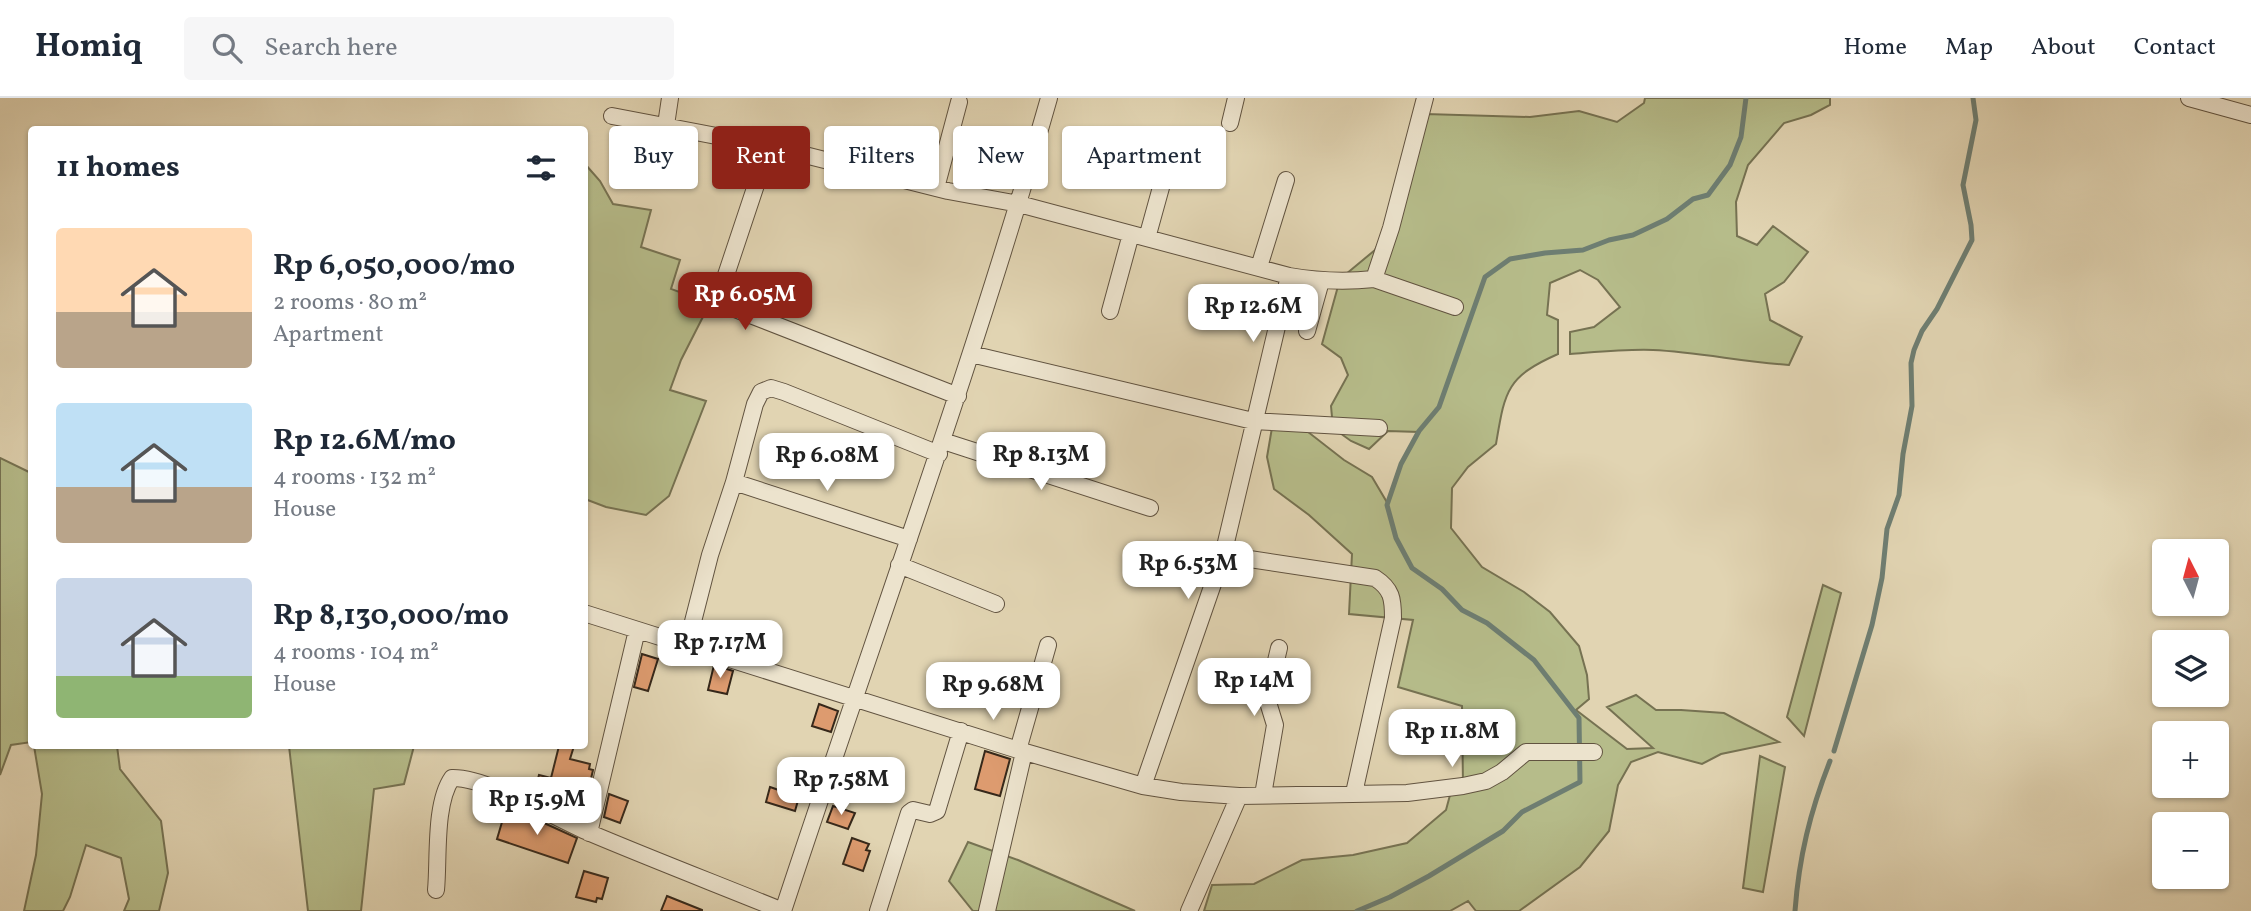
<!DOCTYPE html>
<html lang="en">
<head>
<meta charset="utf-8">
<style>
  body { margin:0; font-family:Vollkorn,serif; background:#f6f6f7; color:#1f2937; height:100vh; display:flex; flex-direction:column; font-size:26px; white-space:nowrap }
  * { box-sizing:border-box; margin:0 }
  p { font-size:23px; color:#747a83 }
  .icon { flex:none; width:38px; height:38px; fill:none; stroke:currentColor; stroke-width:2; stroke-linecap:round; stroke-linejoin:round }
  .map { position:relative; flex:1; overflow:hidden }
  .side { position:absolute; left:28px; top:28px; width:560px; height:623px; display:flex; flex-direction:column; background:#fff; border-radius:7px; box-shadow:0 2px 5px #0004 }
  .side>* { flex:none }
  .banner { position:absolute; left:609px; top:28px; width:665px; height:63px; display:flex; gap:14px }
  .needle { width:46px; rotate:354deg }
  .controls { position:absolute; left:2152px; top:441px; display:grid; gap:14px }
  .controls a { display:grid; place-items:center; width:77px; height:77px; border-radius:7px; background:#fff; box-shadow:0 2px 5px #0004; font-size:35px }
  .price { position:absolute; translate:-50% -60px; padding:0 16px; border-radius:14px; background:#fff; color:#222; font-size:23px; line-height:46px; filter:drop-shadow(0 2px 4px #0008) }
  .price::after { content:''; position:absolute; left:50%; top:42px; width:21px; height:16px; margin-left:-10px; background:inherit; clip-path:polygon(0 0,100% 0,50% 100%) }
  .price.selected { background:#8f2418; color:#fff }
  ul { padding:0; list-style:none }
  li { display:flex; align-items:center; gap:21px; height:175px; padding:0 28px }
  li span { display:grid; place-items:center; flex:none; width:196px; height:140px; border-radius:7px; color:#555 }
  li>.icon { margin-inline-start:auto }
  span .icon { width:84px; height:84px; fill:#fffc; stroke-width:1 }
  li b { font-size:30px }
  h2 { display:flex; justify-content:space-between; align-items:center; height:84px; padding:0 28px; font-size:30px }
  .chip { padding:0 24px; border-radius:7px; background:#fff; box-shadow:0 2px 5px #0004; font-size:24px; line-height:63px }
  .chip.selected { background:#8f2418; color:#fff }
  header { display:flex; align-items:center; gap:42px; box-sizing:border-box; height:98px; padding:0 35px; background:#fff; border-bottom:2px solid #e0e1e3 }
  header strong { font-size:33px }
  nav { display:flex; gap:38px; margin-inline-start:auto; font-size:24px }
  .search { width:490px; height:63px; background:#f6f6f7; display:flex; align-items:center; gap:18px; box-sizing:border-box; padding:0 24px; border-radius:7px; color:#747a83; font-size:26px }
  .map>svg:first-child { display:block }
  .green { fill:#b6bc8a; stroke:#767252; stroke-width:2 }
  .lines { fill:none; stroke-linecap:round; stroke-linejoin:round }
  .stream { stroke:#6e7e72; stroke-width:5 }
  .building { fill:#dd9b6f; stroke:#36281a; stroke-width:2 }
  .minor-casing { stroke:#615340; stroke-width:18 }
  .minor { stroke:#ece3cd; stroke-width:16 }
</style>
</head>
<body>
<header>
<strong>Homiq</strong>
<div class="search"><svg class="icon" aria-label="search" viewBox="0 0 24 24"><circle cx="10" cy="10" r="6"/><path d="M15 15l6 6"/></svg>Search here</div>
<nav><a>Home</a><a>Map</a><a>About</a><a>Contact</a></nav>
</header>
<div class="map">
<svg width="2251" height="813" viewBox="0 0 2251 813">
  <rect width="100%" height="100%" fill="#e1d4b2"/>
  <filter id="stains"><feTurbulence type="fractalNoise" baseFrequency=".00286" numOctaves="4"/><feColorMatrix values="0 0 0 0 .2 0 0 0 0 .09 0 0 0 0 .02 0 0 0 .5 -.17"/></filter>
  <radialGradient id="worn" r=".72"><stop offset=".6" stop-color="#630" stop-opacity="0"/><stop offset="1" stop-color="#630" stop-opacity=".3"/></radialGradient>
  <path class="green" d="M1645,0H1830V7L1811,17L1784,25L1748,67L1736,104L1737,138L1757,147L1773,128L1808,154L1784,184L1765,196L1770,222L1802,239L1789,267C1743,264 1698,254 1653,252C1625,251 1597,254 1570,256V234L1594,229L1620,209L1598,182L1580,172L1550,185L1547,217L1558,222V256C1506,279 1505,293 1496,346L1468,369L1452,390L1451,430L1482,469L1524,494L1550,514L1579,548L1587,577L1589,601L1576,612L1627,651L1653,650L1607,609L1636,597L1656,612H1681L1724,615L1779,644L1721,656L1702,666L1658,654L1631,664L1618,687L1609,733L1580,769L1519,813H1476L1468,803L1450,813H1204L1212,787L1254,786L1302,762L1353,757L1407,745L1446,712L1453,686L1463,688L1462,608L1398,589L1413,522L1349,516L1352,456L1309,417L1274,391L1267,359L1274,318L1303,330L1344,362L1372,379L1388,406L1401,366L1419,334L1388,333L1369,351L1351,343L1333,330L1331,308L1348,277L1341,260L1322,246L1340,181L1375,152L1398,107L1426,16L1530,19L1579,13L1617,24L1644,5Z
    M585,66L600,83L613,106L651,112L641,149L680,162L671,191L710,205L681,262L670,292L706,303L669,398L646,417L606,409L585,401Z
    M0,360L31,375L32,644L11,647L0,677Z
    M1823,487L1841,495L1804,638L1787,619Z
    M34,648H117L120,671L161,723L168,775L159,813H124L129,801L121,760L86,747L70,799L63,813H24L36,757L42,696Z
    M289,648H414L404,686L374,691L361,813H308Z
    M1760,658L1785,669L1763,794L1743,790Z
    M968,744L1018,762L1135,813H973L949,783Z"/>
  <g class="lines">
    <path class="stream" d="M1834,653L1872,527L1882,480L1887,431L1899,397L1903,356L1912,308L1911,265L1914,252L1922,233L1937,211L1972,142L1971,127L1963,87L1976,22L1973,0
      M1357,813L1390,799L1429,778L1503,733L1522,714L1580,684L1579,620L1534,562L1487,525L1462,512L1442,491L1412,470L1396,440L1387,407L1401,366L1419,333L1439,309L1485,179L1510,161L1545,155L1583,152L1609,142L1633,137L1667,121L1693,101L1708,97L1730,67L1741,39L1746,0
      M1795,813C1799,759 1810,714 1830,663"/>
  </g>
  <path class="building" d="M642,556L658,561L648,593L634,589Z
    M714,567L733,573L727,596L708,592Z
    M819,606L838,613L831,634L812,628Z
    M559,648H574L570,661L590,666L589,671L593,672L584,711L547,702L534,696L539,677L551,680Z
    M985,653L1010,661L1000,698L975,691Z
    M770,689L799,699L795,713L766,704Z
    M609,696L628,703L620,725L604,719Z
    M833,708L855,715L848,731L827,724Z
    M505,714L544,725L577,740L568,765L497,741Z
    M852,740L869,746L866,752L870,753L863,773L843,766Z
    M584,773L608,780L602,801L597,800L596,804L576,799Z
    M667,798L702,812V813H661Z"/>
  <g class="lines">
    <g class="minor-casing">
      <path id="minor" d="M2189,0L2251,17
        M612,18L769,48L948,93L1019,106L1289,178C1318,183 1345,184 1374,181L1391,130L1425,0
        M1230,25L1236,0
        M666,27L670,0
        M769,48L722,189V200L730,209L958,298
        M936,90L959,4
        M1147,140L1168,64
        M1259,169L1286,82
        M1374,181L1455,209
        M1110,213L1131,136
        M1307,233L1321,183
        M971,256L1253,323L1379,330
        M943,343L1150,410
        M734,384L909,441
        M1223,457L1375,480C1392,491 1393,501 1393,520L1354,695
        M899,467L996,506
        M584,515L1018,652L1143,688L1181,694L1239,698L1407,695L1463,688L1486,683L1502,674L1526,654H1594
        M687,547L710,457L734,384L755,306L761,294L771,290L784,294L939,356
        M1018,652L1048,547
        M1143,688L1223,457L1289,178
        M1263,697L1275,627L1267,601L1279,550
        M589,735L637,532
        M436,792C439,761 434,706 452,680C487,679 555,720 590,735C654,762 719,787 783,813
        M783,813C872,542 971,274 1049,0
        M878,813L909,715L913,712L930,716L937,713L961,633
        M987,813L1024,654
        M1189,813L1239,698"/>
    </g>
    <use href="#minor" class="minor"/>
  </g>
  <rect width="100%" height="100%" filter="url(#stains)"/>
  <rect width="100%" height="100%" fill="url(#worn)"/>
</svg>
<div class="controls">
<a><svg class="needle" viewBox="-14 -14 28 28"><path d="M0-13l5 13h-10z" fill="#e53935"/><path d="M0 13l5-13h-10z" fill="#747a83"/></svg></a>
<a><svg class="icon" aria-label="layers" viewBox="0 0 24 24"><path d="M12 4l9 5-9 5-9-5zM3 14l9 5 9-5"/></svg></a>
<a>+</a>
<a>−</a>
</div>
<b class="price selected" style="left:745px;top:234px">Rp 6.05M</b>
<b class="price" style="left:1253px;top:246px">Rp 12.6M</b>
<b class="price" style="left:1041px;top:394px">Rp 8.13M</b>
<b class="price" style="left:827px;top:395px">Rp 6.08M</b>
<b class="price" style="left:1188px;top:503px">Rp 6.53M</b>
<b class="price" style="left:720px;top:582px">Rp 7.17M</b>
<b class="price" style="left:1254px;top:620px">Rp 14M</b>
<b class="price" style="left:993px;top:624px">Rp 9.68M</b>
<b class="price" style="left:1452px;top:671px">Rp 11.8M</b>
<b class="price" style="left:841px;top:719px">Rp 7.58M</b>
<b class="price" style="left:537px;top:739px">Rp 15.9M</b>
<div class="banner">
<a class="chip">Buy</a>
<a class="chip selected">Rent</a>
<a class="chip">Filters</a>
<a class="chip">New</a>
<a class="chip">Apartment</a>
</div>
<section class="side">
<h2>11 homes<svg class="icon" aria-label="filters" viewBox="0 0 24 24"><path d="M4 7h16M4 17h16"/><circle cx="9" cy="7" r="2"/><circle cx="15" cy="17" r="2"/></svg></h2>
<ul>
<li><span style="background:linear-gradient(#ffd9b3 60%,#b9a48a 0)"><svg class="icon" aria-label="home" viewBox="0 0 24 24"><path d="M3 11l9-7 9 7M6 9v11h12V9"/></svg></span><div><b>Rp 6,050,000/mo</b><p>2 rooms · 80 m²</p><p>Apartment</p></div></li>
<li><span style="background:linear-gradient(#bfe0f5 60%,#b9a48a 0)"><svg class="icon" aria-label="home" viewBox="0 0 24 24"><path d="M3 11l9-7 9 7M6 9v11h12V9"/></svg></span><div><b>Rp 12.6M/mo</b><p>4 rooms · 132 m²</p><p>House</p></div></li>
<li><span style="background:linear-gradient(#c9d6e8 70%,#8fb573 0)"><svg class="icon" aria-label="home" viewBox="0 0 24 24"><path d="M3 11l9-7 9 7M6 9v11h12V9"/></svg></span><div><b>Rp 8,130,000/mo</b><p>4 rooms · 104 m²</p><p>House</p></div></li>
</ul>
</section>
</div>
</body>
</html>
